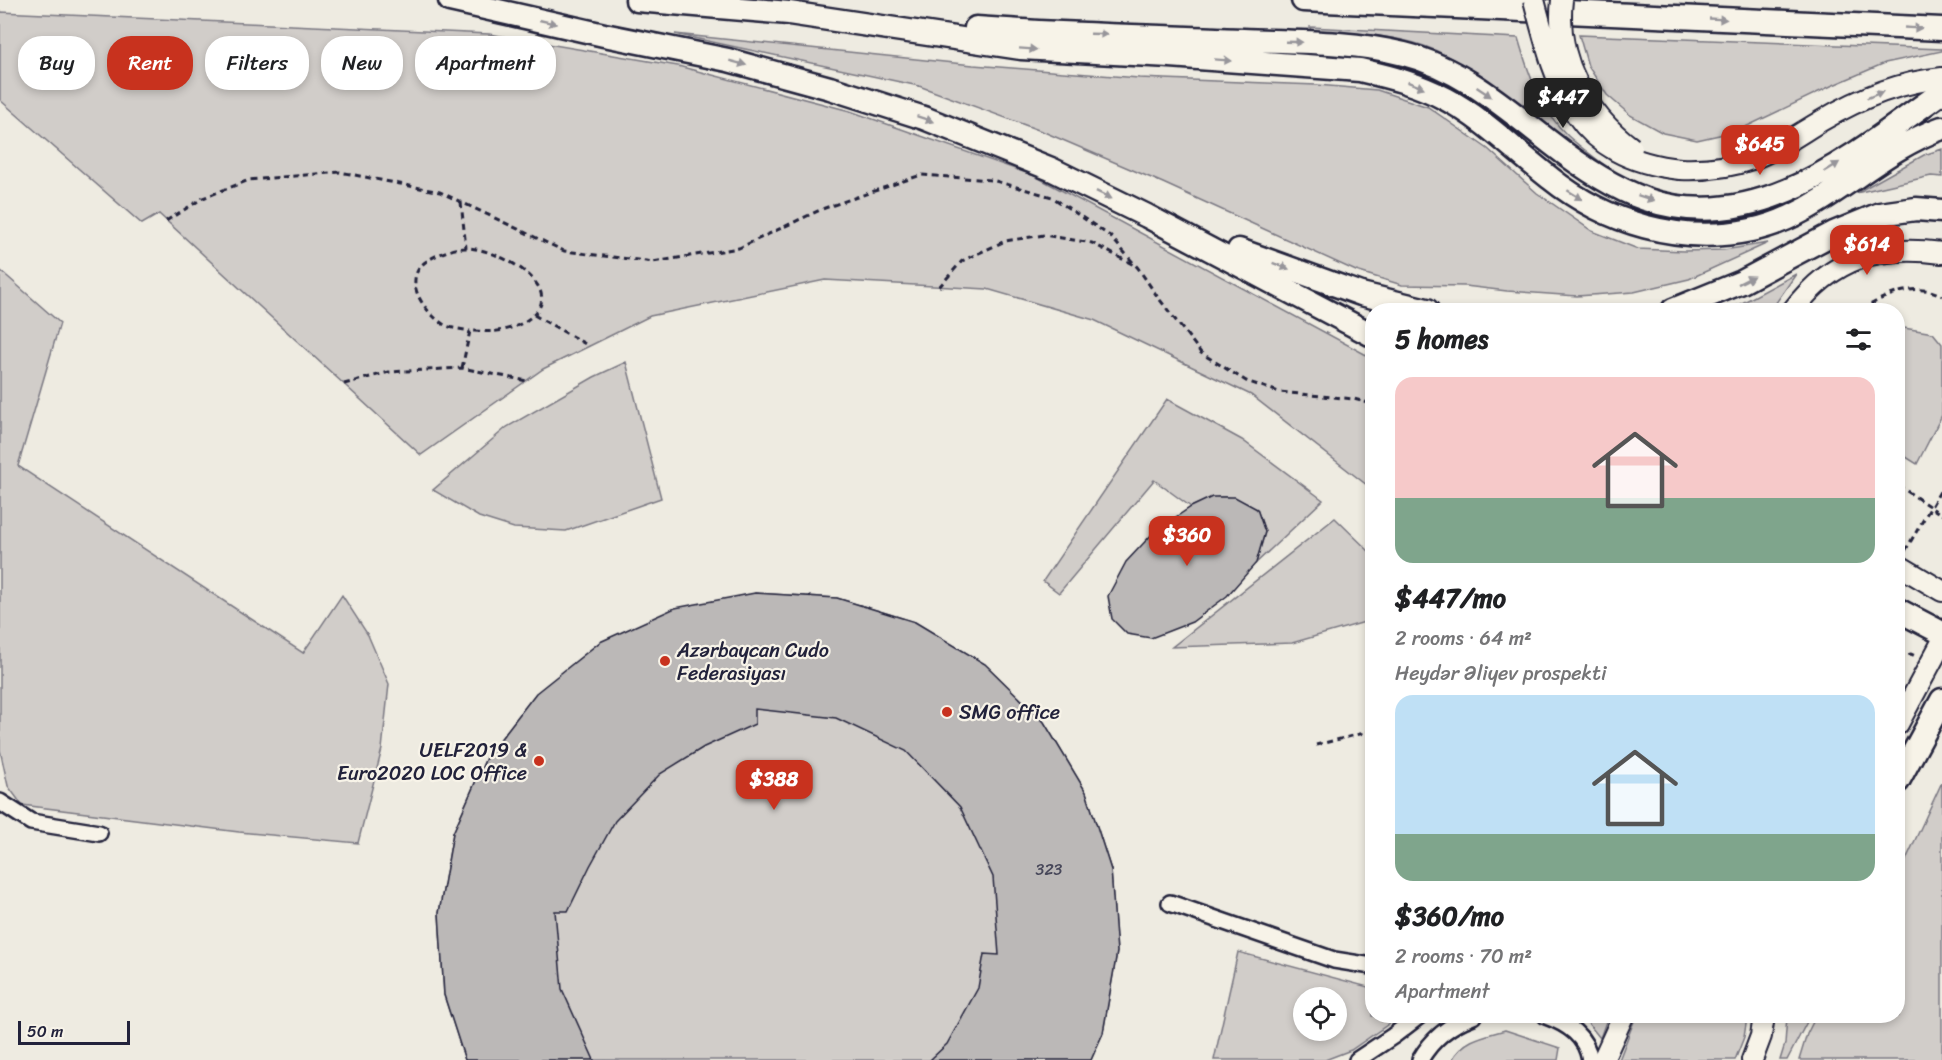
<!DOCTYPE html>
<html lang="en">
<head>
<meta charset="utf-8">
<style>
  body { margin:0; font-family:Sriracha,sans-serif; background:#f2f2f2; color:#202124; height:100vh; display:flex; flex-direction:column; font-size:22px; white-space:nowrap }
  * { box-sizing:border-box; margin:0 }
  p { font-size:20px; color:#757577 }
  .icon { flex:none; width:33px; height:33px; fill:none; stroke:currentColor; stroke-width:2; stroke-linecap:round; stroke-linejoin:round }
  .map { position:relative; flex:1; overflow:hidden }
  .sheet { position:absolute; left:1365px; top:303px; width:540px; height:720px; display:flex; flex-direction:column; background:#fff; border-radius:24px; box-shadow:0 3px 9px #0003 }
  .sheet>* { flex:none }
  .top-card { position:absolute; left:18px; top:36px; width:570px; height:54px; display:flex; gap:12px }
  .fabs { position:absolute; left:1293px; top:987px; display:grid; gap:12px }
  .fabs a { display:grid; place-items:center; width:54px; height:54px; border-radius:50%; background:#fff; box-shadow:0 3px 9px #0003; font-size:30px }
  .scale { position:absolute; left:18px; bottom:15px; width:112px; box-sizing:border-box; padding-left:6px; border:3px solid #22223b; border-top:0; font-size:16px; line-height:21px; white-space:nowrap; color:#22223b; -webkit-text-stroke:4px #f7f3e8; paint-order:stroke }
  .price { position:absolute; translate:-50% -51px; padding:0 14px; border-radius:12px; background:#c8321e; color:#fff; font-size:20px; line-height:39px; filter:drop-shadow(0 2px 3px #0008) }
  .price::after { content:''; position:absolute; left:50%; top:36px; width:18px; height:14px; margin-left:-9px; background:inherit; clip-path:polygon(0 0,100% 0,50% 100%) }
  .price.current { background:#222; color:#fff }
  ul { padding:0; list-style:none }
  li { display:grid; align-content:center; gap:12px; height:318px; padding:0 30px }
  li span { display:grid; place-items:center; height:186px; border-radius:18px; color:#555 }
  li>.icon { margin-inline-start:auto }
  span .icon { width:108px; height:108px; fill:#fffc; stroke-width:1 }
  li b { font-size:26px }
  h2 { display:flex; justify-content:space-between; align-items:center; height:72px; padding:0 30px; font-size:26px }
  .tag { padding:0 21px; border-radius:24px; background:#fff; box-shadow:0 3px 9px #0003; font-size:21px; line-height:54px }
  .tag.current { background:#c8321e; color:#fff }
  .map>svg:first-child { display:block }
  .green { fill:#d1cdc9; stroke:#7a7882; stroke-width:1.5; fill-rule:evenodd }
  .building { fill:#bbb8b7; stroke:#22223b; stroke-width:1.5 }
  .lines { fill:none; stroke-linecap:round; stroke-linejoin:round }
  .minor-casing { stroke:#22223b; stroke-width:20 }
  .major-casing { stroke:#22223b; stroke-width:24 }
  .highway-casing { stroke:#22223b; stroke-width:27 }
  .path { stroke:#22223b; stroke-width:3; stroke-dasharray:6 4.5; stroke-linecap:butt }
  .minor { stroke:#f7f3e8; stroke-width:15 }
  .major { stroke:#f7f3e8; stroke-width:20 }
  .highway { stroke:#f7f3e8; stroke-width:22 }
  .major-bridge-casing { stroke:#22223b; stroke-width:24; stroke-linecap:butt }
  .path-bridge { stroke:#22223b; stroke-width:3; stroke-dasharray:6 4.5; stroke-linecap:butt }
  .major-bridge { stroke:#f7f3e8; stroke-width:20 }
  .oneway { fill:#97959a }
  .poi-dot { fill:#c8321e; stroke:#f7f3e8; stroke-width:2 }
  .labels { text-anchor:middle; dominant-baseline:central; stroke-width:4.5; stroke-linejoin:round; paint-order:stroke }
  .number-label { font-size:16px; fill:#48485a }
  .poi-label { font-size:20px; fill:#22223b; stroke:#f7f3e8; text-anchor:start }
</style>
</head>
<body>
<div class="map">
<svg width="1942" height="1060" viewBox="0 0 1942 1060">
  <rect width="100%" height="100%" fill="#eeebe1"/>
  <filter id="ink" filterUnits="userSpaceOnUse"><feTurbulence type="fractalNoise" baseFrequency=".0167" numOctaves="2"/><feDisplacementMap in="SourceGraphic" scale="12" xChannelSelector="R" yChannelSelector="G"/><feConvolveMatrix kernelMatrix="1 2 1 2 8 2 1 2 1" color-interpolation-filters="sRGB"/></filter>
  <g filter="url(#ink)">
    <path class="green" d="M0,12L489,34L678,66L850,111L1035,176L1372,358V489L1251,395L1094,320L987,289L825,280L650,316L543,369L421,455L159,214L142,224L0,100Z
      M1310,27L1518,38C1528,72 1540,110 1568,136C1581,148 1597,159 1611,170C1592,158 1571,147 1553,134C1511,104 1474,63 1424,46C1388,34 1348,33 1311,31Z
      M675,34L973,65L1139,78L1317,85L1377,90L1428,107L1488,149L1537,193L1592,231L1638,249L1684,251L1724,250L1768,243L1689,279L1634,292L1577,296L1507,291L1465,286L1402,285L1356,271L1163,183L1044,132L919,86Z
      M1579,35L1942,49V51L1885,63L1831,86L1737,131L1697,140L1663,133L1630,115L1607,95L1588,66Z
      M1942,149V177L1931,176L1856,193L1924,155Z
      M0,270L60,323L18,466L303,653L342,595L368,635L389,684L382,749L358,843L239,832L22,805L8,786L0,750Z
      M1796,274L1771,310H1729Z
      M1898,327L1933,333L1942,344V415L1917,464L1898,452Z
      M626,362L661,498L566,531L514,528L479,517L433,490L507,427L594,377Z
      M1167,399L1242,440L1323,500L1256,563L1265,532L1257,509C1227,493 1222,493 1191,507L1154,480L1059,593L1043,581Z
      M1335,518L1372,554V620L1292,643L1172,647Z
      M755,593L837,598L915,622L985,664L1044,722L1086,792L1111,870L1117,952L1103,1033L1091,1060H465L444,995L439,913L453,833L486,758L536,693Z
      M1942,782V1060H1799L1807,1034L1816,1016H1898V877Z
      M1238,952L1372,988V1016H1400L1351,1050L1325,1060H1214ZM1304,998H1336V1030H1304Z
      M1579,1016H1608L1600,1038L1583,1017Z
      M1636,1016H1747V1018L1744,1037L1735,1060H1619Z
      M1787,1016H1810L1787,1060H1780L1785,1044Z
      M1505,1030L1560,1048L1558,1060H1452C1463,1039 1484,1036 1505,1030Z"/>
    <path class="building" d="M1212,497H1235L1257,509L1265,532L1256,563L1227,596L1192,622L1151,638L1127,634L1112,619L1108,596L1126,562L1155,531L1191,507Z
      M755,593L837,598L915,622L985,664L1044,722L1086,792L1111,870L1117,952L1103,1033L1091,1060H930L947,1044L978,988L984,954L999,955L993,877L960,807L906,751L836,718L755,709V724L704,747L660,774L615,821L590,866L568,911H555L562,989L594,1060H465L444,995L439,913L453,833L486,758L536,693L600,642L675,608Z"/>
    <g class="lines">
      <g class="minor-casing">
        <path id="minor" d="M0,802L31,822L99,833
          M1170,903L1334,960L1372,966
          M1546,1016C1568,1024 1586,1036 1590,1060
          M1357,1060L1393,1036L1419,1016
          M1420,1060C1432,1039 1451,1024 1473,1016"/>
      </g>
      <g class="major-casing">
        <path id="major" d="M1680,169C1705,170 1728,168 1752,159C1777,150 1799,134 1821,121C1858,99 1898,82 1942,78
          M1793,310C1834,257 1877,245 1942,253
          M1898,565L1942,591
          M1898,724L1942,642
          M1603,1060L1623,1016
          M1752,1060L1761,1036L1764,1016"/>
      </g>
      <g class="highway-casing">
        <path id="highway" d="M450,0L604,35L728,60L830,88L924,118L1051,169L1147,216L1372,335
          M637,0L789,13L1021,48L1170,56L1360,70C1390,77 1418,84 1446,99C1484,119 1516,152 1550,178C1606,223 1680,245 1751,230C1824,215 1873,152 1942,128
          M1303,0L1942,29
          M976,28C1065,35 1154,36 1243,40C1297,42 1352,41 1404,54C1461,68 1506,108 1551,143C1579,165 1611,187 1645,199C1758,238 1856,153 1942,92
          M1239,250L1361,294L1427,310
          M1673,310L1742,282L1834,233L1880,214L1916,209L1942,211
          M1898,610L1942,633
          M1898,781L1942,700"/>
      </g>
      <path class="path" d="M461,202L466,248
        M166,221L203,198L249,180L340,172L440,192L564,251L653,262L739,248L822,209L921,175L992,180L1052,197L1110,236L1138,268L1157,296L1201,353L1246,381L1279,392L1354,399L1372,404
        M939,287L962,261L1005,241L1044,235L1092,243L1134,265
        M1862,310C1884,295 1917,281 1942,296
        M534,315L589,346
        M462,368L470,331C479,331 488,332 497,331C507,330 519,326 527,320C574,289 496,247 465,248C453,248 441,253 430,259C399,276 422,310 443,324C450,329 462,329 470,331
        M344,384L389,372L462,368L527,381
        M1905,551L1942,488
        M1898,657L1911,654L1915,656
        M1316,745L1372,731"/>
      <use href="#minor" class="minor"/>
      <use href="#major" class="major"/>
      <use href="#highway" class="highway"/>
      <g class="major-bridge-casing">
        <path id="major-bridge" d="M1534,0C1557,89 1574,158 1680,169
          M1562,0C1555,58 1586,114 1632,148"/>
      </g>
      <path class="path-bridge" d="M1898,485L1942,515"/>
      <use href="#major-bridge" class="major-bridge"/>
    </g>
    <defs><path id="oneway-solid" d="M-6-.8H1V-3.2L6.5 0L1 3.2V.8H-6Z" transform="scale(1.5)"/></defs>
    <g class="oneway">
      <use href="#oneway-solid" transform="translate(1718 19) rotate(3)"/>
      <use href="#oneway-solid" transform="translate(548 22) rotate(13)"/>
      <use href="#oneway-solid" transform="translate(1913 28) rotate(3)"/>
      <use href="#oneway-solid" transform="translate(1099 34) rotate(2)"/>
      <use href="#oneway-solid" transform="translate(1294 42) rotate(2)"/>
      <use href="#oneway-solid" transform="translate(1028 49) rotate(4)"/>
      <use href="#oneway-solid" transform="translate(1223 60) rotate(4)"/>
      <use href="#oneway-solid" transform="translate(738 63) rotate(15)"/>
      <use href="#oneway-solid" transform="translate(1416 85) rotate(21)"/>
      <use href="#oneway-solid" transform="translate(1484 92) rotate(34)"/>
      <use href="#oneway-solid" transform="translate(1875 95) rotate(-22)"/>
      <use href="#oneway-solid" transform="translate(925 119) rotate(19)"/>
      <use href="#oneway-solid" transform="translate(1832 167) rotate(-32)"/>
      <use href="#oneway-solid" transform="translate(1104 195) rotate(26)"/>
      <use href="#oneway-solid" transform="translate(1575 195) rotate(32)"/>
      <use href="#oneway-solid" transform="translate(1646 198) rotate(18)"/>
      <use href="#oneway-solid" transform="translate(1281 266) rotate(21)"/>
      <use href="#oneway-solid" transform="translate(1746 280) rotate(-27)"/>
    </g>
  </g>
  <g class="poi-dot">
    <circle cx="665" cy="661" r="6"/>
    <circle cx="947" cy="712" r="6"/>
    <circle cx="539" cy="761" r="6"/>
  </g>
  <g class="labels">
    <g class="number-label">
      <text x="1049" y="869">323</text>
    </g>
    <g class="poi-label">
      <text x="677" y="650">Azərbaycan Cudo<tspan x="677" dy="23">Federasiyası</tspan></text>
      <text x="959" y="712">SMG office</text>
      <text x="527" y="750" text-anchor="end">UELF2019 &amp;<tspan x="527" dy="23">Euro2020 LOC Office</tspan></text>
    </g>
  </g>
</svg>
<div class="fabs">
<a><svg class="icon" aria-label="locate" viewBox="0 0 24 24"><circle cx="12" cy="12" r="6"/><path d="M12 2v4M12 18v4M2 12h4M18 12h4"/></svg></a>
</div>
<div class="scale">50 m</div>
<b class="price current" style="left:1563px;top:129px">$447</b>
<b class="price" style="left:1760px;top:176px">$645</b>
<b class="price" style="left:1867px;top:276px">$614</b>
<b class="price" style="left:1187px;top:567px">$360</b>
<b class="price" style="left:774px;top:811px">$388</b>
<div class="top-card">
<a class="tag">Buy</a>
<a class="tag current">Rent</a>
<a class="tag">Filters</a>
<a class="tag">New</a>
<a class="tag">Apartment</a>
</div>
<section class="sheet">
<h2>5 homes<svg class="icon" aria-label="filters" viewBox="0 0 24 24"><path d="M4 7h16M4 17h16"/><circle cx="9" cy="7" r="2"/><circle cx="15" cy="17" r="2"/></svg></h2>
<ul>
<li><span style="background:linear-gradient(#f6c9c9 65%,#7fa58c 0)"><svg class="icon" aria-label="home" viewBox="0 0 24 24"><path d="M3 11l9-7 9 7M6 9v11h12V9"/></svg></span><div><b>$447/mo</b><p>2 rooms · 64 m²</p><p>Heydər Əliyev prospekti</p></div></li>
<li><span style="background:linear-gradient(#bfe0f5 75%,#7fa58c 0)"><svg class="icon" aria-label="home" viewBox="0 0 24 24"><path d="M3 11l9-7 9 7M6 9v11h12V9"/></svg></span><div><b>$360/mo</b><p>2 rooms · 70 m²</p><p>Apartment</p></div></li>
</ul>
</section>
</div>
</body>
</html>
